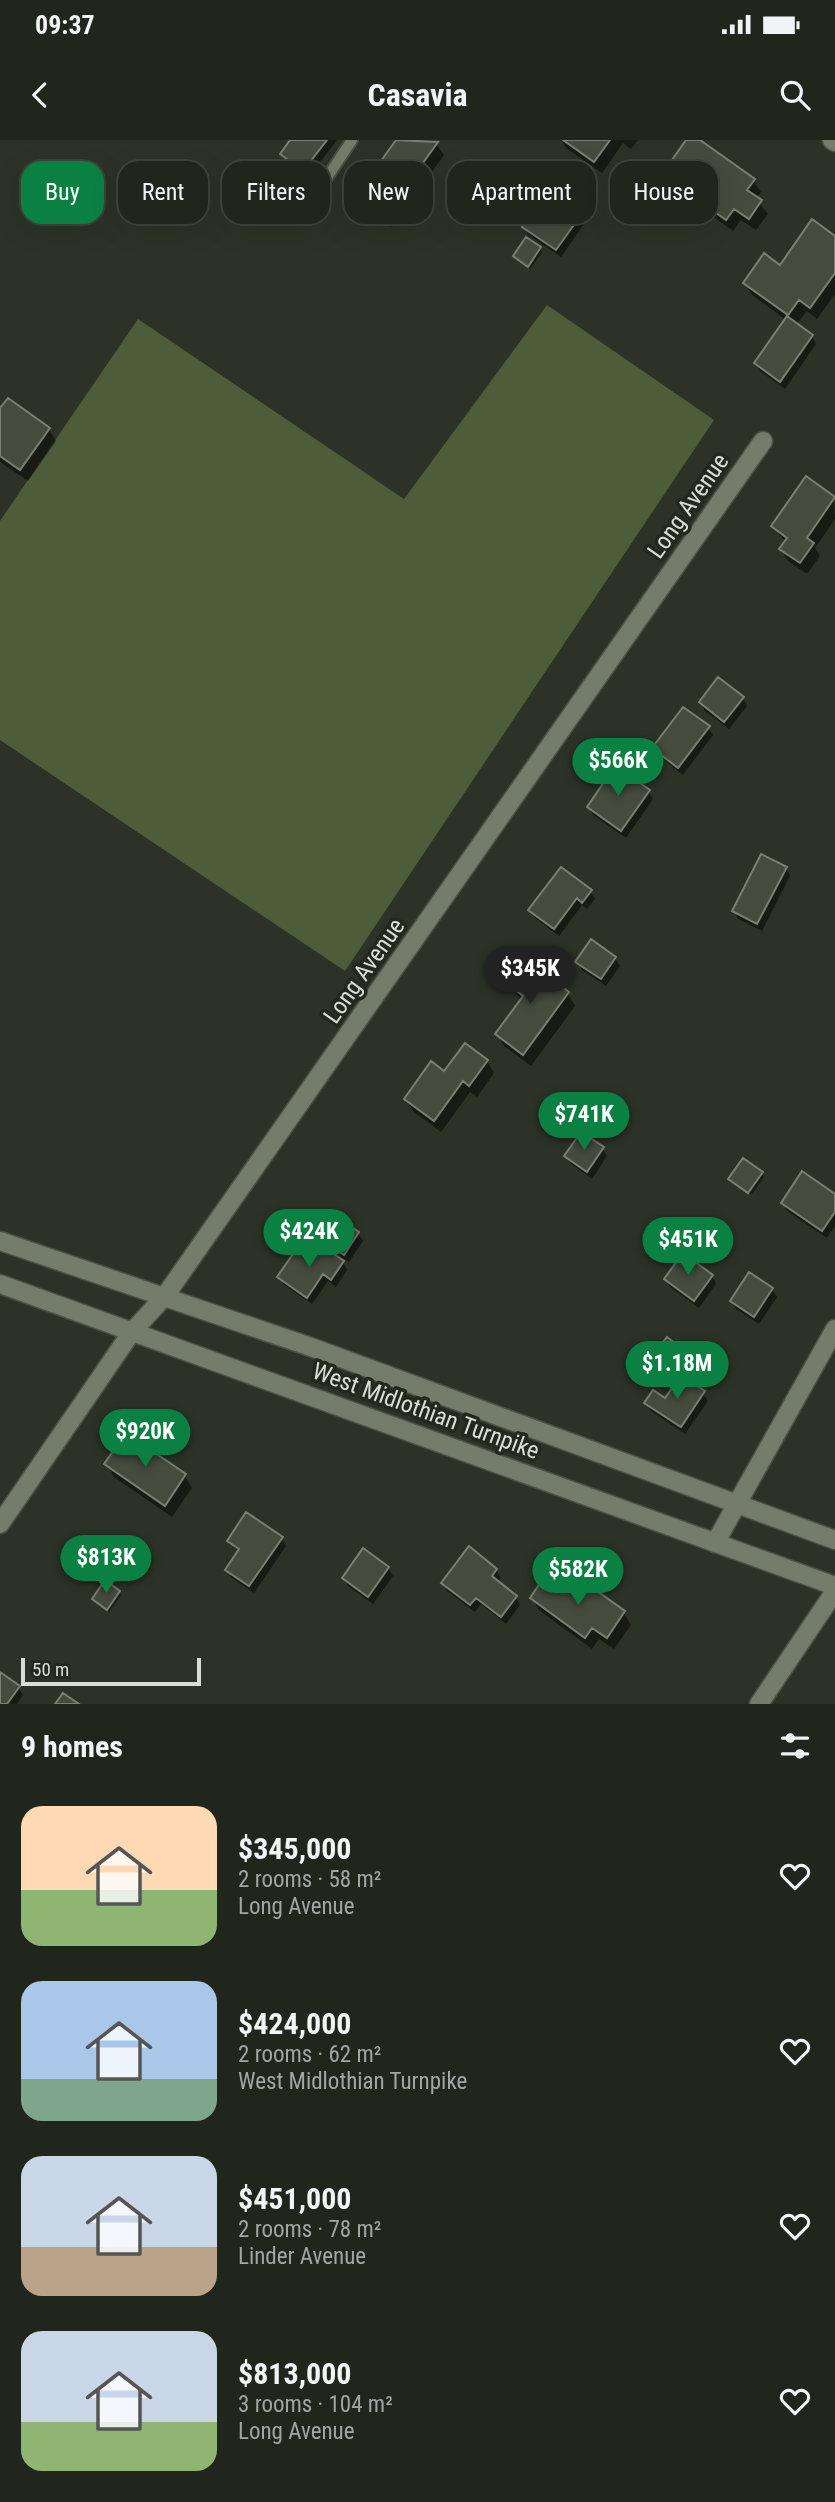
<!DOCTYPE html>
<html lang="en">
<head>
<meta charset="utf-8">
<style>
  body { margin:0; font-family:"Roboto Condensed",sans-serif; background:#2d3229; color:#f1f3f6; height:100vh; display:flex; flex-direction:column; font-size:26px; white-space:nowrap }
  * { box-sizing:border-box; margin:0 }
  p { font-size:23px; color:#a2a5a3 }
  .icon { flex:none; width:38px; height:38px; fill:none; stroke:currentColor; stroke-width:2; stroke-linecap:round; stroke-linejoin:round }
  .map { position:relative; height:1564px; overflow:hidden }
  .sheet { display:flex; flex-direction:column; background:#21261c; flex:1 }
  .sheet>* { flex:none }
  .banner { position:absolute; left:21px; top:21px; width:794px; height:63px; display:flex; gap:14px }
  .scale { position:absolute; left:21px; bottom:18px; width:180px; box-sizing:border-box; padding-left:7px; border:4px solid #d9ded5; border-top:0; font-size:19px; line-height:24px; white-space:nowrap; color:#d9ded5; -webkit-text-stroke:5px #23291c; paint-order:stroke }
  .price { position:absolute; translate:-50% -60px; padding:0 16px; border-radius:24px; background:#0b8043; color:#fff; font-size:23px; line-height:46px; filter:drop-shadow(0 2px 4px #0008) }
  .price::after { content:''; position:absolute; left:50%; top:42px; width:21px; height:16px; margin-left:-10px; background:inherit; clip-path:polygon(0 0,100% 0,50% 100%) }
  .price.on { background:#222; color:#fff }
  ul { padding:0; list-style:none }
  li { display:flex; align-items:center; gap:21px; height:175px; padding:0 21px }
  li span { display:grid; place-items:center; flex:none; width:196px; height:140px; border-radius:21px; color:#555 }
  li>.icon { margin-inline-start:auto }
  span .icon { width:84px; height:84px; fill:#fffc; stroke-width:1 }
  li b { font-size:30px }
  h2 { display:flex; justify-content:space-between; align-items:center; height:84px; padding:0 21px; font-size:30px }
  .chip { padding:0 24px; border-radius:21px; background:#21261c; box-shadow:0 7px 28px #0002,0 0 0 2px #3e433b; font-size:24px; line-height:63px }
  .chip.on { background:#0b8043; color:#fff }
  .status { display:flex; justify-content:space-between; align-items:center; height:49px; padding:0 35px; background:#21261c; direction:ltr }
  .status svg { height:19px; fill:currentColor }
  header { display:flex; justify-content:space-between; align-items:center; height:91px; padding:0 21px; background:#21261c; font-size:32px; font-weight:700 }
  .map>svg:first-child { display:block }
  .green { fill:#4d5d3a }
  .shadow { fill:#0007 }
  .building { fill:#454c3e; stroke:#798071; stroke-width:2 }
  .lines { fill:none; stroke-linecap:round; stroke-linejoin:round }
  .service-casing { stroke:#4c5146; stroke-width:14 }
  .minor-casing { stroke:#4c5146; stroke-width:21 }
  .secondary-casing { stroke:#4c5146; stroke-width:21 }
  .service { stroke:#747c6c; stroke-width:10 }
  .minor { stroke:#747c6c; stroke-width:18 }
  .secondary { stroke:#747c6c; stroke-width:18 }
  .labels { text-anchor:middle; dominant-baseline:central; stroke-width:7; stroke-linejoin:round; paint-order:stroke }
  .street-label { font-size:24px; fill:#d9ded5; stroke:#23291c }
</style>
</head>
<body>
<div class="status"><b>09:37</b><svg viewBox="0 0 49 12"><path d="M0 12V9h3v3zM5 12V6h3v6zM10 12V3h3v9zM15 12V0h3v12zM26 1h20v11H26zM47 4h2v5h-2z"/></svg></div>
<header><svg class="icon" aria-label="back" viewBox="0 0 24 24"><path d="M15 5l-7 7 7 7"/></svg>Casavia<svg class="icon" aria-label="search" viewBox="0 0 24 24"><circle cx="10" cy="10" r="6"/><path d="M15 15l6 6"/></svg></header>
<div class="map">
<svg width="835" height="1564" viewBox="0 0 835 1564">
  <rect width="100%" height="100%" fill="#2c3326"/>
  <path class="green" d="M547,165L714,280L345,831L0,600V381L138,179L404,359Z"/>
  <path class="shadow" d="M292,0H337L308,38L287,22L282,14Z
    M399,0H433L444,15L392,87L365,68L358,56Z
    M561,0H638L631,9L623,3L602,33L566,8Z
    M688,0H697L753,40L761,52L756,59L768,74L756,90L741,80L733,91L699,66L693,73L674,60L667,47L674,37L669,27Z
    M580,76L584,84L561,117L529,95L524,87Z
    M835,98V154L817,179L807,171L796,185L812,196L816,204L785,249L760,231L756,223L786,180L752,155L745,143Z
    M540,108L542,112L530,129L515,116Z
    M0,271L49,289L56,301L28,341L0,322Z
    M834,358L835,379L815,408L820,416L807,434L788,421L781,409L786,403L773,386Z
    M743,558L747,566L729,589L705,571L701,563Z
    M708,588L713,595L683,635L659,616L654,608Z
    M648,651L653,659L626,698L593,675L589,667Z
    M786,728L790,736L762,791L738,779L734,771Z
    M590,751L595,759L587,769L582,765L559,796L535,778L530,770Z
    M615,818L620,826L606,846L582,830L577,822Z
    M524,821L568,854L575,866L531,926L504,906L497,894L522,861L508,843Z
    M487,921L494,933L477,957L470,952L441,992L413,971L406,959L445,933Z
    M602,1008L607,1016L592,1039L571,1024L566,1016Z
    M762,1033L764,1037L751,1055L730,1039Z
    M835,1056V1086L827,1098L787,1071L783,1063Z
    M358,1093L363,1101L349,1122L329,1109L325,1101Z
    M315,1117L343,1122L347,1130L336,1147L328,1141L312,1164L284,1145L279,1137Z
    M712,1136L716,1144L699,1168L670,1147L666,1139Z
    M772,1149L777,1157L759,1184L736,1169L732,1161Z
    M657,1212L691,1217L693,1221L683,1234Z
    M703,1253L708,1261L685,1294L651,1271L646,1263Z
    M107,1324L185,1336L192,1348L172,1377L114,1337Z
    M281,1398L286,1406L254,1453L232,1438L227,1430L239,1413L229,1401Z
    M388,1428L393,1436L373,1464L348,1446L344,1438Z
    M496,1430L501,1438L497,1443L516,1457L520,1465L506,1484L481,1464L475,1472L447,1451L443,1443Z
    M590,1449L624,1473L631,1485L614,1509L599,1499L592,1509L539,1470L532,1458L582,1460Z
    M119,1452L121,1455L109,1472L94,1459Z
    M0,1534L18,1547L23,1555L17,1564H0Z"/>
  <path class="building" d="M290,0H327L303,31L280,14Z
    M396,0L438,2L385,76L356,56Z
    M563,0H610L594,22Z
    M686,0H700L755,39L747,50L762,60L749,79L734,69L726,80L691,55L686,62L665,47L675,33L667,27Z
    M547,51L581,75L556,110L522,87Z
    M812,79L835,96V133L810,168L799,160L788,175L743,143L764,113L780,125Z
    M526,97L541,107L528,127L513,116Z
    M787,176L813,195L780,242L754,223Z
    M8,258L50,288L20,330L0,316V268Z
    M806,336L835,357L807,398L814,403L800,423L779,409L787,398L771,386Z
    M718,537L744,557L724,582L699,562Z
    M683,567L710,586L678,628L652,608Z
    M615,626L650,650L621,691L587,667Z
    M761,714L787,727L757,784L732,771Z
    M561,727L592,750L582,763L577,758L554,789L528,770Z
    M591,799L616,817L601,839L575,822Z
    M524,819L569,852L523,915L495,894L523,856L506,843Z
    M465,903L488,920L469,946L463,941L434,981L404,959L431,921L444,931Z
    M581,992L604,1007L587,1032L564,1016Z
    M743,1018L763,1032L748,1053L728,1039Z
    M802,1031L835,1054V1072L822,1091L781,1063Z
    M338,1078L359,1092L344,1115L323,1100Z
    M300,1104L314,1114L321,1105L344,1121L331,1140L323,1134L307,1158L277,1137Z
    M683,1113L713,1135L694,1161L664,1139Z
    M749,1132L773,1148L754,1177L730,1161Z
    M667,1197L692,1216L680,1231L655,1212Z
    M681,1235L705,1251L681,1287L644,1263L653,1250L665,1258Z
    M126,1293L186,1334L165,1366L104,1324Z
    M246,1372L283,1397L249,1446L225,1430L239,1409L227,1401Z
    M469,1406L497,1429L492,1436L517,1456L501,1477L476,1458L470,1465L441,1443Z
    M363,1408L389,1427L368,1457L342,1438Z
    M547,1433L582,1458L590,1446L625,1471L607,1498L592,1488L585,1498L530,1458Z
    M105,1440L120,1451L107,1470L92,1459Z
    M0,1532L20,1546L7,1564H0Z
    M63,1553L79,1564H55Z"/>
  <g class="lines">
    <g class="service-casing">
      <path id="service" d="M305,71L352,0"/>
    </g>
    <g class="minor-casing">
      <path id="minor" d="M832,0L835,2
        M0,1384L131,1193L165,1156L763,301
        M715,1403L835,1189
        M759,1564L835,1451"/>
    </g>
    <g class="secondary-casing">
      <path id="secondary" d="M0,1101L311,1207L835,1400
        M0,1144L835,1446"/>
    </g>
    <use href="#service" class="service"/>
    <use href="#minor" class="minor"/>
    <use href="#secondary" class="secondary"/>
  </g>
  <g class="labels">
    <g class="street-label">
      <text transform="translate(688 366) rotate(-55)">Long Avenue</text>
      <text transform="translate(364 831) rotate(-55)">Long Avenue</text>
      <text transform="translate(426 1271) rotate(20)">West Midlothian Turnpike</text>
    </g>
  </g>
</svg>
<div class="scale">50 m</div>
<b class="price" style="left:618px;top:658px">$566K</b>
<b class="price on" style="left:530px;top:866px">$345K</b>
<b class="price" style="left:584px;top:1012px">$741K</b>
<b class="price" style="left:309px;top:1129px">$424K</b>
<b class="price" style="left:688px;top:1137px">$451K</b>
<b class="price" style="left:677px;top:1261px">$1.18M</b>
<b class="price" style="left:145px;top:1329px">$920K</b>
<b class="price" style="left:106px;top:1455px">$813K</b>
<b class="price" style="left:578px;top:1467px">$582K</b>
<div class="banner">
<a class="chip on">Buy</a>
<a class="chip">Rent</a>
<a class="chip">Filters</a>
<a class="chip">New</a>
<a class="chip">Apartment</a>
<a class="chip">House</a>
</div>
</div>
<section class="sheet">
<h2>9 homes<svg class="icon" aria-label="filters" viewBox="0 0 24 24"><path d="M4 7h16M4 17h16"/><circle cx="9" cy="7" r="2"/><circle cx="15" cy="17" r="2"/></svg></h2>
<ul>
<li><span style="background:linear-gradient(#ffd9b3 60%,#8fb573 0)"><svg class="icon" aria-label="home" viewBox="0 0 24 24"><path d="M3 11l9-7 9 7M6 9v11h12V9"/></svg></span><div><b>$345,000</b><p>2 rooms · 58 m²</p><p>Long Avenue</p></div><svg class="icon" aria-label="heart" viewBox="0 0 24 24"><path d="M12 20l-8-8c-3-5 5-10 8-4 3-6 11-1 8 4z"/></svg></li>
<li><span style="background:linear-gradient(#a9c7e8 70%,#7fa58c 0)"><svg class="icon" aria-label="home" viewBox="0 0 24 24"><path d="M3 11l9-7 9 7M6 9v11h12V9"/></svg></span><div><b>$424,000</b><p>2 rooms · 62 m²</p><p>West Midlothian Turnpike</p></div><svg class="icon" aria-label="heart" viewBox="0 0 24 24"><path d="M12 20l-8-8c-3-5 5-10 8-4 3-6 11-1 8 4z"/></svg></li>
<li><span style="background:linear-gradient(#c9d6e8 65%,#b9a48a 0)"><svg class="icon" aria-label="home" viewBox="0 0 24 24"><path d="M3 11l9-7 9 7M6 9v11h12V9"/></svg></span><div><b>$451,000</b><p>2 rooms · 78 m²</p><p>Linder Avenue</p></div><svg class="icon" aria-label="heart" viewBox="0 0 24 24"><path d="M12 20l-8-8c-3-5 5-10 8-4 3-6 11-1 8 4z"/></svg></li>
<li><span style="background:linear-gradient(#c9d6e8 65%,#8fb573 0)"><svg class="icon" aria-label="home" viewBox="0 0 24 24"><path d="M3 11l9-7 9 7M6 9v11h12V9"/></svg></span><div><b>$813,000</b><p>3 rooms · 104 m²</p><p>Long Avenue</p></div><svg class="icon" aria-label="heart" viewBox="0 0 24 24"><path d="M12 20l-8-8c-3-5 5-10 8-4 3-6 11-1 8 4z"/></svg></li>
</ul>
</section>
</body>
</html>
